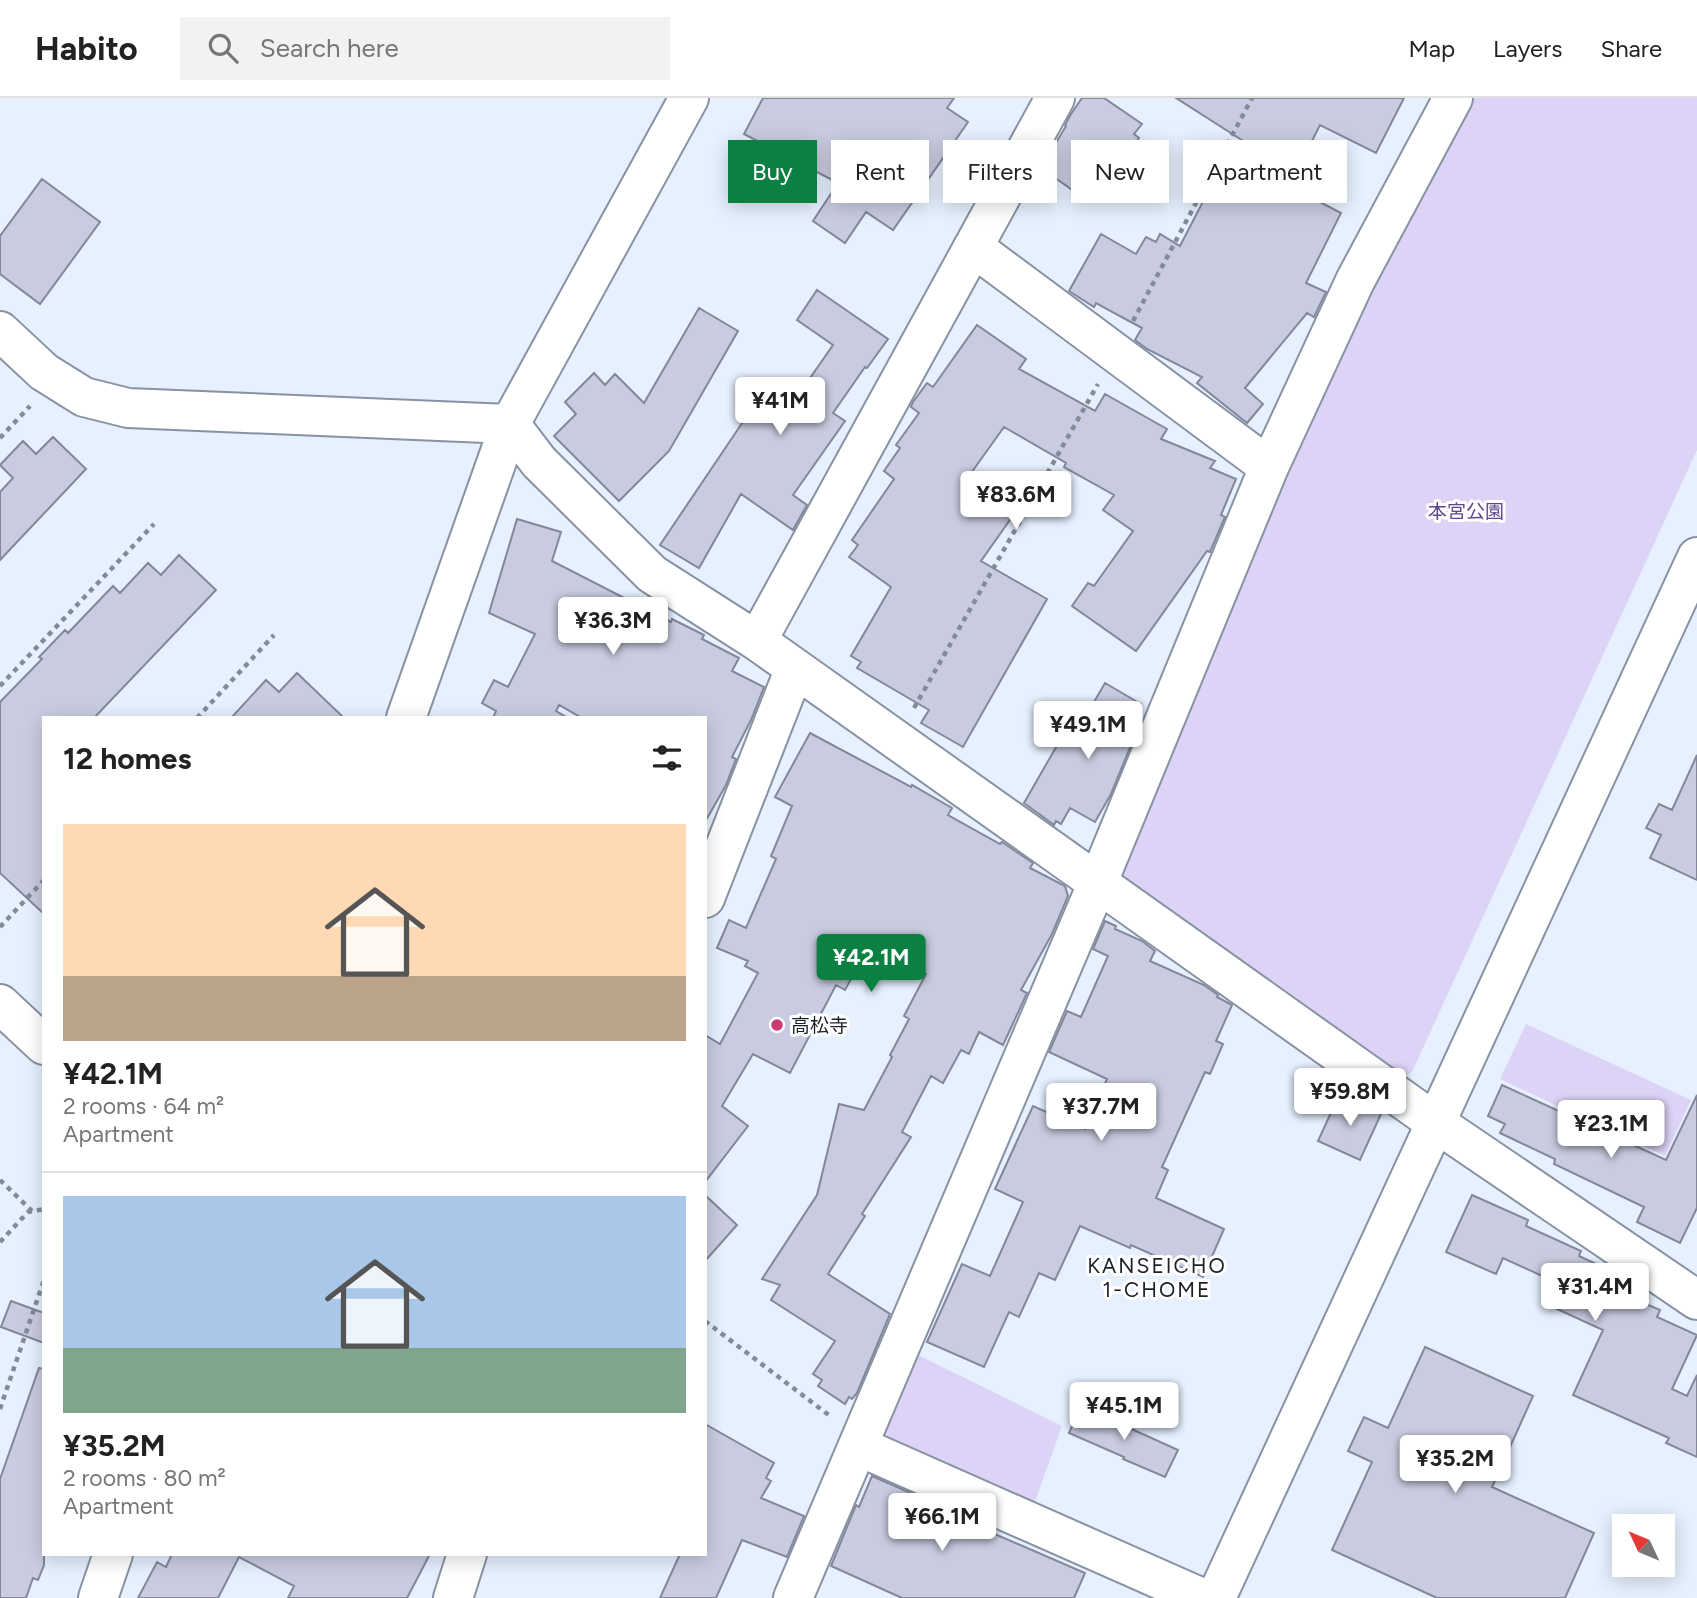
<!DOCTYPE html>
<html lang="en">
<head>
<meta charset="utf-8">
<style>
  body { margin:0; font-family:Figtree,"Noto Sans JP",sans-serif; background:#f2f2f2; color:#222; height:100vh; display:flex; flex-direction:column; font-size:26px; white-space:nowrap }
  * { box-sizing:border-box; margin:0 }
  p { font-size:23px; color:#767676 }
  .icon { flex:none; width:38px; height:38px; fill:none; stroke:currentColor; stroke-width:2; stroke-linecap:round; stroke-linejoin:round }
  .map { position:relative; flex:1; overflow:hidden }
  .side { position:absolute; left:42px; top:618px; width:665px; height:840px; display:flex; flex-direction:column; background:#fff; border-radius:0px; box-shadow:0 4px 18px #0003 }
  .side>* { flex:none }
  .hud { position:absolute; left:728px; top:42px; width:665px; height:63px; display:flex; gap:14px }
  .needle { width:46px; rotate:314deg }
  .tools { position:absolute; left:1612px; top:1416px; display:grid; gap:14px }
  .tools a { display:grid; place-items:center; width:63px; height:63px; border-radius:0px; background:#fff; box-shadow:0 4px 18px #0003; font-size:35px }
  .price { position:absolute; translate:-50% -60px; padding:0 16px; border-radius:7px; background:#fff; color:#222; font-size:23px; line-height:46px; filter:drop-shadow(0 2px 4px #0008) }
  .price::after { content:''; position:absolute; left:50%; top:42px; width:21px; height:16px; margin-left:-10px; background:inherit; clip-path:polygon(0 0,100% 0,50% 100%) }
  .price.active { background:#0b8043; color:#fff }
  ul { padding:0; list-style:none }
  li { display:grid; align-content:center; gap:14px; height:371px; padding:0 21px }
  li+li { border-top:2px solid #e0e0e0 }
  li span { display:grid; place-items:center; height:217px; border-radius:0px; color:#555 }
  li>.icon { margin-inline-start:auto }
  span .icon { width:126px; height:126px; fill:#fffc; stroke-width:1 }
  li b { font-size:30px }
  h2 { display:flex; justify-content:space-between; align-items:center; height:84px; padding:0 21px; font-size:30px }
  .tag { padding:0 24px; border-radius:0px; background:#fff; box-shadow:0 4px 18px #0003; font-size:24px; line-height:63px }
  .tag.active { background:#0b8043; color:#fff }
  header { display:flex; align-items:center; gap:42px; box-sizing:border-box; height:98px; padding:0 35px; background:#fff; border-bottom:2px solid #e0e0e0 }
  header strong { font-size:33px }
  nav { display:flex; gap:38px; margin-inline-start:auto; font-size:24px }
  .search { width:490px; height:63px; background:#f2f2f2; display:flex; align-items:center; gap:18px; box-sizing:border-box; padding:0 24px; border-radius:0px; color:#767676; font-size:26px }
  .map>svg:first-child { display:block }
  .green { fill:#ddd3f6 }
  .building { fill:#c9cce0; stroke:#848799; stroke-width:2 }
  .lines { fill:none; stroke-linecap:round; stroke-linejoin:round }
  .minor-casing { stroke:#8792a2; stroke-width:42 }
  .path { stroke:#848b96; stroke-width:4.5; stroke-dasharray:5 5; stroke-linecap:butt }
  .minor { stroke:#fff; stroke-width:38 }
  .poi-dot { fill:#c73b6f; stroke:#fff; stroke-width:2.5 }
  .labels { text-anchor:middle; dominant-baseline:central; stroke-width:6; stroke-linejoin:round; paint-order:stroke }
  .park-label { font-size:19px; fill:#61468e; stroke:#fff }
  .poi-label { font-size:19px; fill:#1c2027; stroke:#fff; text-anchor:start }
  .neighbourhood-label { font-size:21px; letter-spacing:2px; fill:#1c2027; stroke:#fff }
</style>
</head>
<body>
<header>
<strong>Habito</strong>
<div class="search"><svg class="icon" aria-label="search" viewBox="0 0 24 24"><circle cx="10" cy="10" r="6"/><path d="M15 15l6 6"/></svg>Search here</div>
<nav><a>Map</a><a>Layers</a><a>Share</a></nav>
</header>
<div class="map">
<svg width="1697" height="1500" viewBox="0 0 1697 1500">
  <rect width="100%" height="100%" fill="#e6f0fe"/>
  <path class="green" d="M1469,0H1697V352L1412,974L1398,981L1129,785L1117,768L1288,355Z
    M1526,926L1691,1002L1665,1058L1500,981Z
    M916,1256L1062,1328L1032,1412L891,1347L883,1333Z"/>
  <path class="building" d="M763,0H954L947,10L968,24L893,132L866,114L845,145L813,123L838,85L744,36Z
    M1082,0H1104L1142,26L1134,36L1139,40L1118,70L1113,66L1088,103L1041,70L1066,28L1065,27L1071,16Z
    M1176,0H1404L1376,55L1320,27L1289,88L1341,115L1306,185L1326,194L1314,219L1307,215L1245,290L1263,306L1247,325L1197,285L1202,279L1147,251L1135,242L1142,230L1096,205L1094,209L1069,193L1101,136L1136,156L1146,139L1156,144L1160,136L1180,148L1211,88L1223,94L1248,46Z
    M42,81L100,124L40,206L0,176V138Z
    M817,192L888,241L867,270L865,269L833,315L845,323L793,397L807,407L793,432L741,396L699,470L660,447L763,294L776,302L781,296L786,300L794,288L801,293L833,247L797,222Z
    M699,210L738,233L669,353L619,403L554,338L576,316L565,304L594,275L605,287L615,276L644,305Z
    M977,227L1026,261L1019,271L1095,313L1105,296L1167,331L1161,341L1215,363L1210,370L1236,381L1221,417L1225,419L1210,454L1207,453L1136,553L1072,508L1088,485L1094,488L1133,433L1103,412L1114,397L1064,369L1066,365L1004,329L964,385L1012,419L981,463L1047,501L963,649L921,625L929,612L857,570L861,564L851,558L891,489L849,459L858,447L852,442L894,381L884,373L900,350L896,347L919,315L911,309L913,304L927,285L933,289Z
    M53,339L86,371L0,462V394L13,380L0,367L23,343L36,356Z
    M517,421L561,434L552,463L671,524L672,521L704,537L702,541L739,560L732,573L764,589L751,622L732,659L736,661L726,687L705,724V620H582L559,607L556,613L568,620H493L496,613L482,605L494,582L508,589L535,536L489,515Z
    M179,457L216,492L94,620H44V816L0,775V604L42,561L39,559L65,532L68,535L113,488L120,495L148,465L161,477Z
    M297,575L344,620H231L266,582L279,594Z
    M1105,585L1141,606L1133,620L1140,625L1111,696L1095,724L1070,710L1061,726L1056,723L1054,727L1024,705L1063,637L1072,642Z
    M810,635L911,689L912,687L952,710L948,717L1000,746L1002,744L1033,765L1030,770L1065,788L1068,798L1052,836L1021,892L1027,895L1003,947L979,934L969,956L961,952L943,985L931,978L902,1034L911,1039L862,1116L865,1118L828,1176L890,1216L857,1295L852,1301L849,1299L845,1306L818,1288L822,1282L813,1276L835,1243L771,1202L780,1187L762,1181L817,1097L839,1006L864,1012L892,959L890,957L909,921L904,918L926,876L871,845L845,892L836,887L790,975L753,956L722,1008L748,1028L705,1084V937L720,946L758,875L745,868L748,863L717,850L729,822L746,830L776,761L771,758L792,708L775,699Z
    M1697,657V782L1650,760L1661,737L1646,730L1659,706L1672,712Z
    M1105,823L1116,828L1115,831L1142,843L1155,853L1150,863L1204,887L1218,897L1217,899L1232,907L1216,943L1223,946L1210,976L1205,974L1162,1069L1168,1072L1156,1100L1224,1131L1203,1179L1131,1147L1130,1150L1080,1128L1055,1182L1039,1175L1019,1219L1009,1214L984,1269L927,1244L962,1166L990,1178L1023,1104L995,1091L1033,1008L1085,1031L1107,981L1049,954L1067,913L1081,919L1108,858L1093,851Z
    M1502,987L1666,1062L1697,997V1110L1680,1145L1637,1124L1644,1109L1554,1066L1555,1061L1500,1035L1505,1026L1488,1018Z
    M1339,997L1381,1016L1360,1062L1318,1043Z
    M705,1097L737,1127L705,1163Z
    M1472,1097L1528,1122L1526,1128L1581,1153L1579,1158L1609,1172L1602,1187L1660,1212L1657,1219L1697,1237L1672,1291L1687,1298L1697,1277V1359L1666,1345L1669,1340L1573,1297L1603,1232L1557,1211L1558,1209L1542,1201L1551,1182L1503,1160L1496,1176L1446,1154Z
    M11,1203L44,1215V1245L1,1229Z
    M1425,1249L1533,1298L1492,1389L1594,1435L1565,1500H1437L1332,1452L1372,1364L1348,1353L1364,1319L1388,1330Z
    M39,1270L44,1271V1467L38,1482L33,1480L26,1500H0V1381Z
    M1081,1308L1178,1352L1165,1379L1123,1361L1124,1359L1069,1335Z
    M705,1326L774,1365L766,1380L771,1383L761,1400L804,1418L787,1459L742,1442L716,1500H660L680,1456H705Z
    M872,1378L954,1414L953,1418L1085,1475L1074,1500H902L831,1468L856,1407L859,1409Z
    M172,1456H430L407,1500H288L294,1488L239,1459L218,1500H138L157,1464L166,1469Z"/>
  <g class="lines">
    <g class="minor-casing">
      <path id="minor" d="M973,149L1269,369
        M0,233L44,274L84,299L128,310L510,326L539,364L652,476L757,543L1436,1025L1697,1202
        M757,543L1055,0
        M406,620L510,326L689,0
        M705,800L795,570
        M0,906L44,947
        M858,1348L1202,1500
        M98,1500L113,1456
        M453,1500L467,1456
        M793,1500L1098,784L1269,369L1355,183L1453,0
        M1216,1500L1697,459"/>
    </g>
    <path class="path" d="M1133,223L1252,0
      M0,340L30,308
      M0,588L154,426
      M914,610L1098,286
      M197,620L274,537
      M0,829L44,782
      M0,1082L32,1113
      M0,1144L28,1114L44,1111
      M705,1223L830,1318
      M0,1311L44,1182"/>
    <use href="#minor" class="minor"/>
  </g>
  <circle class="poi-dot" cx="777" cy="927" r="7"/>
  <g class="labels">
    <g class="park-label">
      <text x="1466" y="413">本宮公園</text>
    </g>
    <g class="poi-label">
      <text x="791" y="927">高松寺</text>
    </g>
    <g class="neighbourhood-label">
      <text x="1157" y="1167">KANSEICHO<tspan x="1157" dy="24">1-CHOME</tspan></text>
    </g>
  </g>
</svg>
<div class="tools">
<a><svg class="needle" viewBox="-14 -14 28 28"><path d="M0-13l5 13h-10z" fill="#e53935"/><path d="M0 13l5-13h-10z" fill="#767676"/></svg></a>
</div>
<b class="price" style="left:780px;top:339px">¥41M</b>
<b class="price" style="left:1016px;top:433px">¥83.6M</b>
<b class="price" style="left:613px;top:559px">¥36.3M</b>
<b class="price" style="left:1088px;top:663px">¥49.1M</b>
<b class="price active" style="left:871px;top:896px">¥42.1M</b>
<b class="price" style="left:1350px;top:1030px">¥59.8M</b>
<b class="price" style="left:1101px;top:1045px">¥37.7M</b>
<b class="price" style="left:1611px;top:1062px">¥23.1M</b>
<b class="price" style="left:1595px;top:1225px">¥31.4M</b>
<b class="price" style="left:1124px;top:1344px">¥45.1M</b>
<b class="price" style="left:1455px;top:1397px">¥35.2M</b>
<b class="price" style="left:942px;top:1455px">¥66.1M</b>
<div class="hud">
<a class="tag active">Buy</a>
<a class="tag">Rent</a>
<a class="tag">Filters</a>
<a class="tag">New</a>
<a class="tag">Apartment</a>
</div>
<section class="side">
<h2>12 homes<svg class="icon" aria-label="filters" viewBox="0 0 24 24"><path d="M4 7h16M4 17h16"/><circle cx="9" cy="7" r="2"/><circle cx="15" cy="17" r="2"/></svg></h2>
<ul>
<li><span style="background:linear-gradient(#ffd9b3 70%,#b9a48a 0)"><svg class="icon" aria-label="home" viewBox="0 0 24 24"><path d="M3 11l9-7 9 7M6 9v11h12V9"/></svg></span><div><b>¥42.1M</b><p>2 rooms · 64 m²</p><p>Apartment</p></div></li>
<li><span style="background:linear-gradient(#a9c7e8 70%,#7fa58c 0)"><svg class="icon" aria-label="home" viewBox="0 0 24 24"><path d="M3 11l9-7 9 7M6 9v11h12V9"/></svg></span><div><b>¥35.2M</b><p>2 rooms · 80 m²</p><p>Apartment</p></div></li>
</ul>
</section>
</div>
</body>
</html>
